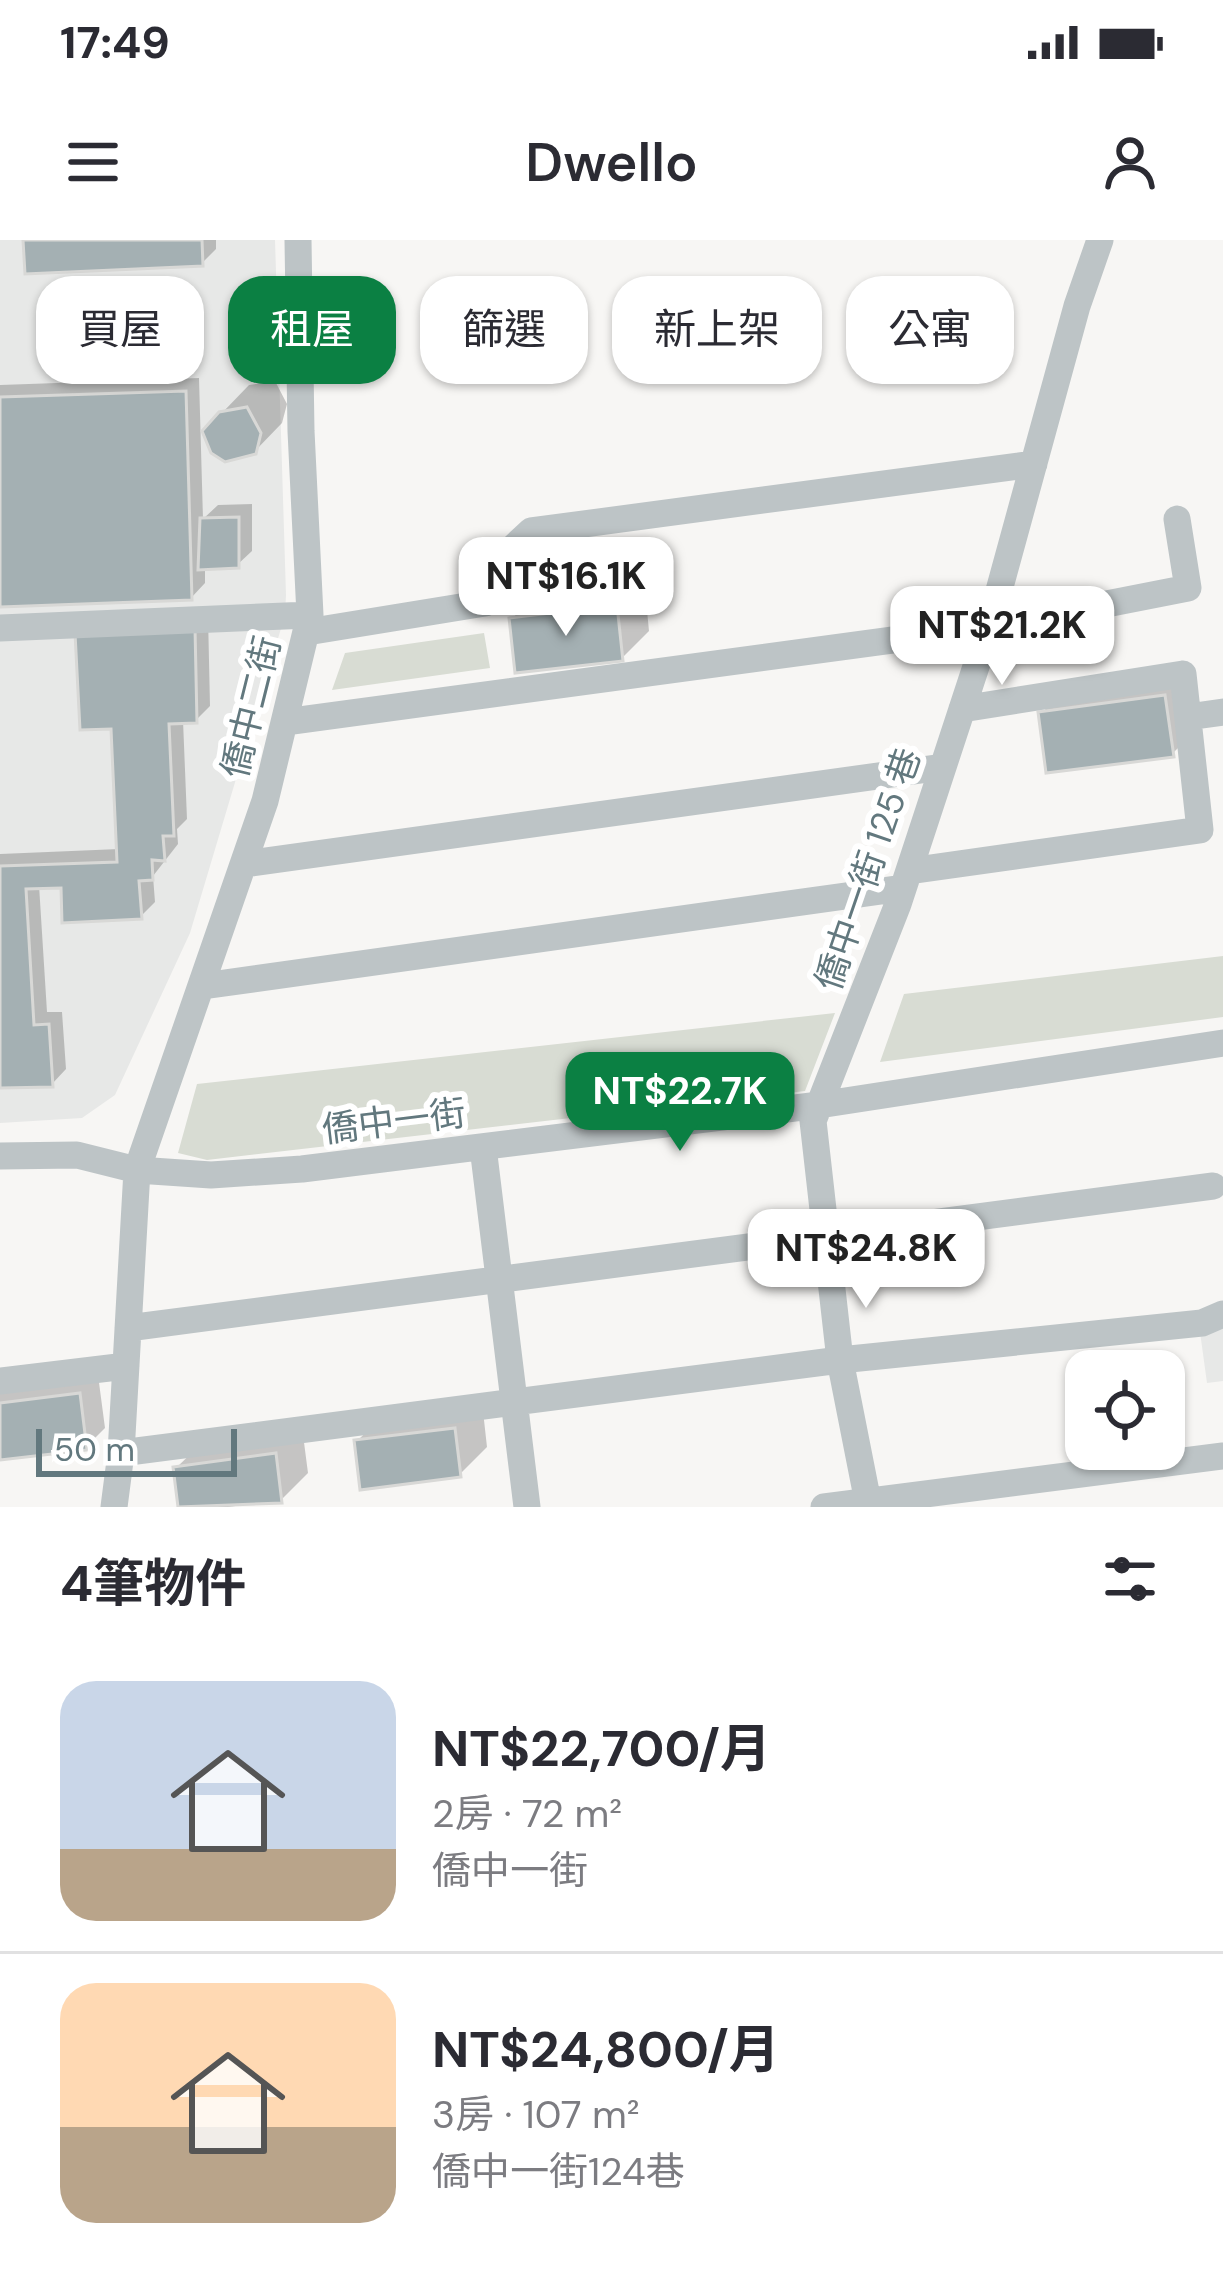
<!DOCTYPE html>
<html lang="zh-TW">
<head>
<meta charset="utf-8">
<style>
  body { margin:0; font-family:"DM Sans","Noto Sans TC",sans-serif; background:#f7f7f7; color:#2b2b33; height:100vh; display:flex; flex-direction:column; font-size:45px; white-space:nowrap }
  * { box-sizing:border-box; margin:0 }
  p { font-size:39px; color:#7c7c81 }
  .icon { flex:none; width:66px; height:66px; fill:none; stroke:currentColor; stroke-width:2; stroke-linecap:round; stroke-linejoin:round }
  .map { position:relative; height:1267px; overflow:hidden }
  .details { display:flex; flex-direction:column; background:#fff; flex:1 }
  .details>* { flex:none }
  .top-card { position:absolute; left:36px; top:36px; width:1152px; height:108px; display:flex; gap:24px }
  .buttons { position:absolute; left:1065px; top:1110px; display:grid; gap:24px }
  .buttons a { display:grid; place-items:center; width:120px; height:120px; border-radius:24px; background:#fff; box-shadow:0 3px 9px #0004; font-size:60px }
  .scale { position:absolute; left:36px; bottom:30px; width:201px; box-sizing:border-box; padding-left:12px; border:6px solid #62787e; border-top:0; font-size:33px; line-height:42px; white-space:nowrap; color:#62787e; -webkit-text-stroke:9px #fff; paint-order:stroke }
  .price { position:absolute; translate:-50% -102px; padding:0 27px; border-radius:24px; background:#fff; color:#222; font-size:39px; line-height:78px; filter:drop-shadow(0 3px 6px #0008) }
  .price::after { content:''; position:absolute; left:50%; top:72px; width:36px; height:27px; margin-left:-18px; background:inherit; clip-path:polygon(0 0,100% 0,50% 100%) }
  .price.on { background:#0b8043; color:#fff }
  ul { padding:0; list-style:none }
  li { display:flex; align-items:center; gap:36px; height:300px; padding:0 60px }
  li+li { border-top:3px solid #e1e1e2 }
  li span { display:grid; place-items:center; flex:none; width:336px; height:240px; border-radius:36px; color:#555 }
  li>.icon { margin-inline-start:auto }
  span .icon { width:144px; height:144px; fill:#fffc; stroke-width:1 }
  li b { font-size:51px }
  h2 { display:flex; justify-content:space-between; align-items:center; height:144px; padding:0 60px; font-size:51px }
  .chip { padding:0 42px; border-radius:36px; background:#fff; box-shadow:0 3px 9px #0004; font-size:42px; line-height:108px }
  .chip.on { background:#0b8043; color:#fff }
  .status { display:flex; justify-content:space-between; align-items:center; height:84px; padding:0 60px; background:#fff; direction:ltr }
  .status svg { height:33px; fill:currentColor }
  header { display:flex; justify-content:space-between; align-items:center; height:156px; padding:0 60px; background:#fff; font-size:54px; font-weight:600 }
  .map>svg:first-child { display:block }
  .built { fill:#e7e8e7 }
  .green { fill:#d8dcd3 }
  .shadow { fill:#0003 }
  .building { fill:#a4b0b3; stroke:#d8d8d6; stroke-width:3 }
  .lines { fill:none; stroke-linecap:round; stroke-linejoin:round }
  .minor { stroke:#bdc4c6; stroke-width:27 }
  .labels { text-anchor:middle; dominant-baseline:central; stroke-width:12; stroke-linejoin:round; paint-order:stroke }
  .street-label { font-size:36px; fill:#62787e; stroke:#fff }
</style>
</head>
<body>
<div class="status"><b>17:49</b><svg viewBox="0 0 49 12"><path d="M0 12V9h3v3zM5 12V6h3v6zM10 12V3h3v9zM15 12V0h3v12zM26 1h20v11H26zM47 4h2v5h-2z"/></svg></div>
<header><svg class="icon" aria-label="menu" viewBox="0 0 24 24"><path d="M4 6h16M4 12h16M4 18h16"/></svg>Dwello<svg class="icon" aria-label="person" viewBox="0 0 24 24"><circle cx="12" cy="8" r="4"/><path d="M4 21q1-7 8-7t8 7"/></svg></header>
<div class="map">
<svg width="1223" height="1267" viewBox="0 0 1223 1267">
  <rect width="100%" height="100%" fill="#f7f6f4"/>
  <path class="built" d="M0,0H275L286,355L285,375L190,693L115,855L82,878L0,883Z
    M1223,1089V1141L1207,1143L1200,1092Z"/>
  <path class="green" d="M484,393L490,428L332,450L345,413Z
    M1223,716V777L880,822L904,754Z
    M835,773L805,851L207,920L178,913L197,844Z"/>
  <path class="shadow" d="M26,0H216V9L202,23Z
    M199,138L203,279L218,265L252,264V311L237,325L205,326V343L191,358L0,364V145Z
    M275,141L287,164L282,183L254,212L221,174L249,145Z
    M644,339L649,391L622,418L512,379L539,351Z
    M208,375L210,466L196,480H183L187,579L177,589L178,604L153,636L155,662L141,676L63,645H39L47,772H62L66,829L52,844L0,845V614L119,609L114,485Z
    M1192,429L1200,486L1172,514L1042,473L1069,445Z
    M98,1135L105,1188L86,1207L0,1217V1147Z
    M482,1162L487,1207L460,1234L357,1201L385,1174Z
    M302,1187L308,1233L281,1260L228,1267H181L176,1228L204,1201Z"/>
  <path class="building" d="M23,0H202L203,26L25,34Z
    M186,151L192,360L0,367V157Z
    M247,167L261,193L256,214L225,222L211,213L202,191L219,172Z
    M239,277V328L198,330L200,278Z
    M617,365L623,421L515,433L509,378Z
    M195,388L197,483L169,484L174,596H163L165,621L152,620L153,640L139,641L142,679L62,683L61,648L26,649L34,785L49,784L53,847L0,848V626L117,622L111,489L80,490L75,393Z
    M1165,455L1174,517L1046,533L1038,472Z
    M80,1153L87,1210L0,1220V1163Z
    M455,1188L461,1237L360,1250L354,1200Z
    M276,1213L282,1263L178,1267L173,1227Z"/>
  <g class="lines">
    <path class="minor" d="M0,388L310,375
      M307,392L485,363L482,337L531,291L1034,224
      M1188,477L1223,472
      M285,482L989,387L1188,348L1177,279
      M244,624L943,527
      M909,631L1200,590L1183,434L962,469
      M203,746L903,648
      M483,907L527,1267
      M0,916L77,915L137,930L211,935L302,929L819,865L1223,803
      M128,1088L1213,946
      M0,1141L126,1126
      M121,1213L840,1120L1202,1083L1223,1074
      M114,1267L121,1213L137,930L265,561L310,375L301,191L298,0
      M824,1267L1223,1216
      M869,1267L840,1120L813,881L898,664L989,387L1077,66L1100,0"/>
  </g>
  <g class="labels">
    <g class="street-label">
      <text transform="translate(251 467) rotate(-76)">僑中二街</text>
      <text transform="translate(868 629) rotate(-71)">僑中一街 125 巷</text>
      <text transform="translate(394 881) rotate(-7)">僑中一街</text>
    </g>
  </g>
</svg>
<div class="buttons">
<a><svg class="icon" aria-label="locate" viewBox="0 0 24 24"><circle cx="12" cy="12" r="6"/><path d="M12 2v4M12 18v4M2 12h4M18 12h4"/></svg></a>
</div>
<div class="scale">50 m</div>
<b class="price" style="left:566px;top:399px">NT$16.1K</b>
<b class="price" style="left:1002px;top:448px">NT$21.2K</b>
<b class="price on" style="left:680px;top:914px">NT$22.7K</b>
<b class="price" style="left:866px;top:1071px">NT$24.8K</b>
<div class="top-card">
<a class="chip">買屋</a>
<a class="chip on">租屋</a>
<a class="chip">篩選</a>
<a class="chip">新上架</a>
<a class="chip">公寓</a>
</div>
</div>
<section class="details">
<h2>4筆物件<svg class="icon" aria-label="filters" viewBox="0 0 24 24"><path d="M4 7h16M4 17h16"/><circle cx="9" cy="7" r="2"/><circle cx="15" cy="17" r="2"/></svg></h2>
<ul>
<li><span style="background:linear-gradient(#c9d6e8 70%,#b9a48a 0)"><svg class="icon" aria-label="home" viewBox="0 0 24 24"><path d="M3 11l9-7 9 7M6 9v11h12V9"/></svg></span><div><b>NT$22,700/月</b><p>2房 · 72 m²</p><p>僑中一街</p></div></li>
<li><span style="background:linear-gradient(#ffd9b3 60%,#b9a48a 0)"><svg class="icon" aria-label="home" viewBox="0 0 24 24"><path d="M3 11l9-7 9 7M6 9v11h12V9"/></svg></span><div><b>NT$24,800/月</b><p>3房 · 107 m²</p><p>僑中一街124巷</p></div></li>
</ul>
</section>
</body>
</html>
